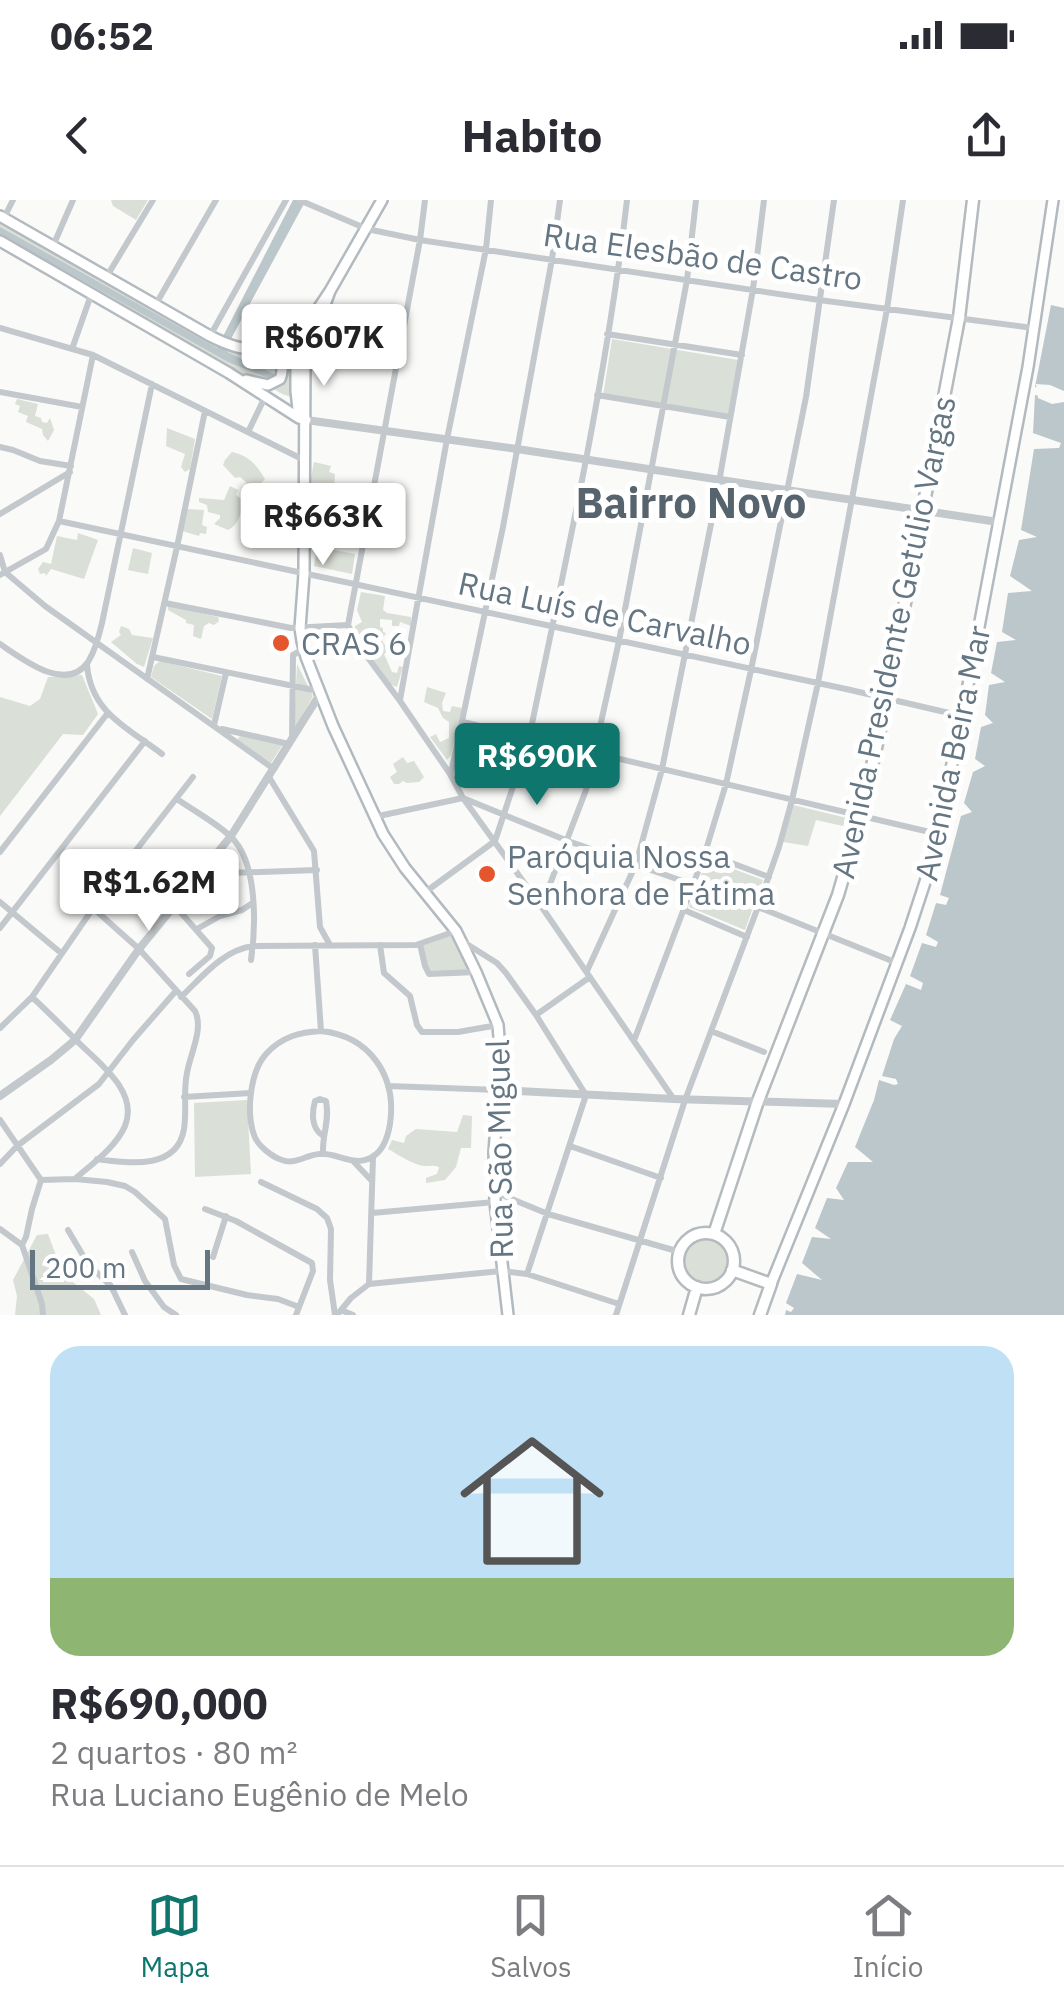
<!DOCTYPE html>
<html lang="pt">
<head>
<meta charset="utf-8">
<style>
  body { margin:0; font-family:"IBM Plex Sans",sans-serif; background:#f2f2f3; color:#2b2b33; height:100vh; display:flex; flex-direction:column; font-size:38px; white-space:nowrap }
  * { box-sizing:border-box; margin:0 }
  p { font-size:32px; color:#7c7c81 }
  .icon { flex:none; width:55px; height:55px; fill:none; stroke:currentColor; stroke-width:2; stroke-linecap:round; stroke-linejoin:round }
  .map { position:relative; height:1115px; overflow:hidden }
  .side { display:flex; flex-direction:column; background:#fff; flex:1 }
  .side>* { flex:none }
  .scale { position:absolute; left:30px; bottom:25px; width:180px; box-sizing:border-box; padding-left:10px; border:5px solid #657683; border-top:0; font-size:28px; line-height:35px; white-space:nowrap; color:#657683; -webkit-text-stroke:8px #fff; paint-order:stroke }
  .price { position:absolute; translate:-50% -85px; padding:0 22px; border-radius:10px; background:#fff; color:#222; font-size:32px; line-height:65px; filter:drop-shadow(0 2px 5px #0008) }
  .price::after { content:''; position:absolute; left:50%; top:60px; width:30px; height:22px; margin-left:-15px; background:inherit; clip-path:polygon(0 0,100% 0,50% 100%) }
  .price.on { background:#0f766e; color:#fff }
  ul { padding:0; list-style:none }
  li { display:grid; align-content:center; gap:20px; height:530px; padding:0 50px }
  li+li { border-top:2px solid #e1e1e2 }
  li span { display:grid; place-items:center; height:310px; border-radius:30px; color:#555 }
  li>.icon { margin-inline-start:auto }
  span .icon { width:180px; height:180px; fill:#fffc; stroke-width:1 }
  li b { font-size:42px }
  .status { display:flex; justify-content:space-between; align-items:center; height:70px; padding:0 50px; background:#fff; direction:ltr }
  .status svg { height:28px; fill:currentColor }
  header { display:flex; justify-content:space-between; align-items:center; height:130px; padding:0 50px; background:#fff; font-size:45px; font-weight:700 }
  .dock { display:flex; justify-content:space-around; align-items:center; height:140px; border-top:2px solid #e1e1e2; background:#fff; font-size:28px; color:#7c7c81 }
  .dock a { display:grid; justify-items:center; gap:5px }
  .dock .on { color:#0f766e }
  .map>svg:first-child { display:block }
  .green { fill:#dadfd7 }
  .water { fill:#bbc7cb }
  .pier { fill:#fafaf8 }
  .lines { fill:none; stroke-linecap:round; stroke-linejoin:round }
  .secondary-casing { stroke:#b3babf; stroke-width:14 }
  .primary-casing { stroke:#b5babe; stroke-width:15 }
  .minor { stroke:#c3c8cc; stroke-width:6 }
  .tertiary { stroke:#c3c8cc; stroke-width:8 }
  .secondary { stroke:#fff; stroke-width:9 }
  .primary { stroke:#fff; stroke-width:10 }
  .poi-dot { fill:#e4572e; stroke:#fff; stroke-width:4 }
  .labels { text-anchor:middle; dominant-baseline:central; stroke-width:10; stroke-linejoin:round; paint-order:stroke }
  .street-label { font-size:32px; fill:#657683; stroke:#fff }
  .poi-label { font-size:32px; fill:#657683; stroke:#fff; text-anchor:start }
  .district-label { font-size:42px; font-weight:bold; fill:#57646e; stroke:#fff }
</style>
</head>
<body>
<div class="status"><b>06:52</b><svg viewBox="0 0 49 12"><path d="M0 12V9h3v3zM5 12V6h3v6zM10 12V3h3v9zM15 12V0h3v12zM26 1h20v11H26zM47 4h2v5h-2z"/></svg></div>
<header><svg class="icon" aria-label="back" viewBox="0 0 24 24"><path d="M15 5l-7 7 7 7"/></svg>Habito<svg class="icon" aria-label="share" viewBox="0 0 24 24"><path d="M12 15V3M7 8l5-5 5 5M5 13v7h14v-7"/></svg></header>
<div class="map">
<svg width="1064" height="1115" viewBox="0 0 1064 1115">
  <rect width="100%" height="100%" fill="#fafaf8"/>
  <path class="green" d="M111,0H148L136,20L113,6Z
    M0,20L222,144L252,154L271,156L281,168C278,182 271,178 264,182C274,185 279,180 286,173V164L283,155L271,151L292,150L293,197C279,195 273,187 262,181C253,177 238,175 228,171L0,38Z
    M612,139L738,160L728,215L603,196Z
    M17,199L38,204L35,216L41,218L42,222L47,223L50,218L54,230L48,241L43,235L42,229L26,222L28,216L18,212L20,206L15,204Z
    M167,228L195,239L190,269L185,272L181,267L185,254L166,246Z
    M232,252C249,256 256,264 265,279L246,298V282L240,277L235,278L223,265L225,260Z
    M314,262L331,266L329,272L335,274L333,304L323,297H317L316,307L324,311H341L345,317L339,320L322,319L320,314L312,311C307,298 311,277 314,262Z
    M230,286L238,290L236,295L244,301C240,313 240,324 228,330L214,324L220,318V315L208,312L207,305L199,302V298L224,300Z
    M187,309L204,310L202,325L207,327L206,334L200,333L199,336L182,331Z
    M78,333L98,340L84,379L51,369L46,376L45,373L40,374L38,369L43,362L51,364L57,336L77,340Z
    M317,347L355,354L352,374L314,366Z
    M133,348L152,353L148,374L128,370Z
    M361,392L385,396L383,410L387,413L411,417V426L400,422L399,426H392V420L380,419V427L383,428V432L386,433L382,440L384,444L390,446L389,450L384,454L392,472L397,473L399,466L403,467L397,487L387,483L370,457L375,452L363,437H354L355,426L362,422L357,410Z
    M168,405L218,417L219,421L214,425L209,423L204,426L201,439L193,436L194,425L186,423V420L168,410Z
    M121,426L129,429L132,435L153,438L144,467L137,464L111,442L121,435L119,432Z
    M160,461L222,476L212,519L151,477L154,466Z
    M297,464L313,496L295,528L294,525Z
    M82,475L98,514L83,535L63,534L0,616V497L30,506L40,499L48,477Z
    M427,487L446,493L442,503L443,511L450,512L452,506L462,508L451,555L447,560L430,537L436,534L440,542L449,538V522L443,518L438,508L424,502Z
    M240,536L283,544L271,563L237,540Z
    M403,557L407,563L414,561L424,577L419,582L407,583L403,581L399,584H394L390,577L397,572L393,564Z
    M793,605L847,618L843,626L816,620L808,646L783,642Z
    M707,659L763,680L745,730L689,707Z
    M452,735L468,771L429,772L422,746Z
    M247,900L251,974L195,977L194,903Z
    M463,915L472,916L471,948H461L456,967L445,980L426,983V978L437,974L439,967C434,965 429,966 424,966C411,964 399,955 388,949L392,940L404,943L406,936L416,929L457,932Z
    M48,1034L63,1074L94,1099L101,1115H15L17,1096L13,1080L37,1035Z
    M681 1062a25 25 0 1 1 50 0a25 25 0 1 1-50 0Z"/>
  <path class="water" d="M293,0H306L232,137L227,152L276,175L268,178L228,162L0,34V27L217,148Z
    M1051,105L1064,108V1115H785L786,1110L791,1112L794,1108L786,1103L797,1074L822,1080L802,1063L812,1037L831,1039L815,1028L827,998L844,1000L836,988L848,962H873L855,947L874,900L879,880L894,885L898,884L896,879L882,876L894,839L902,826L890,820L906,784L921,790L923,783L910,776L922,743L936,747L938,742L926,735L936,703L946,705L949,698L940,695L961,616L972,612L964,603L973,572L985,566L975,559L981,527L993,523L985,515L989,485L1005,482L991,473L997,442L1016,440L1002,432L1008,393L1032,391L1010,376L1019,340L1037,337L1021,330L1034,249L1059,248L1061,243L1033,233L1035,195L1058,199V192L1035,187Z"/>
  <path class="pier" d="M1036,184L1050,185L1064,191V202L1052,204L1038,198Z"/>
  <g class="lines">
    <g class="secondary-casing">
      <path id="secondary" d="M0,16L210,136C251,157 269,153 306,127
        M0,41L229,173L299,218L306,220
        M330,91L305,159L304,374L300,428L302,441L306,457L333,526L383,634L405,668L456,731L476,772L498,825L501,862L494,952L495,1002L508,1115
        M246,180L268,185L280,179C286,165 278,155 264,153
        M299,218L296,191V149L306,127L330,91L382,0
        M771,1084L844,904L910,728L930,667L962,517L1028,167L1053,0"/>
    </g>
    <g class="primary-casing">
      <path id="primary" d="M678 1061a28 28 0 1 1 56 0a28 28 0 1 1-56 0Z
        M714,1034L758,901L838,695L861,616L887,498L959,118L973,0
        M732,1070L771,1084L760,1115
        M689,1115L697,1087"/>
    </g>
    <path class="minor" d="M299,0L367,29L420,40L819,100L1033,128
      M425,0L420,40L348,425L357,443L400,501L450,574L463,598L541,706L673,898
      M4,18L13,0
      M53,46L73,0
      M107,76L153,0
      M156,104L216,0
      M0,128L93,155L304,260
      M607,134L742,155
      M210,136L286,0
      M72,149L91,95
      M0,192L82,207
      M597,195L730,217
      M248,232L265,197
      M0,247L13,250L40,261L71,266
      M249,303L305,311
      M0,314L70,272
      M59,321L846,489L962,516
      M0,355L5,372L45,406L274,569
      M0,375L46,349L59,321L93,155
      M165,403L291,428L348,425
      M0,444C21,458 66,494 88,462C95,451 99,436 102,423L152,184
      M153,457L318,491
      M87,465C91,513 128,528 162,554
      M147,479L177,347L205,211
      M400,500L447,239L486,49L491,0
      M463,522L938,634
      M214,525L226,473
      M222,529L289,544
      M292,537L293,455L304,449
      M451,573L503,327L552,59L560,0
      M269,577L314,651L320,727L330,745
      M177,599C194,611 215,622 230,636C258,661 256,726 251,760
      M374,617L463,598L568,641L694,685
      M0,652L107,514
      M705,653L769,677
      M202,674L317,670
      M424,693L495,641L529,538C566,360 606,181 627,0
      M0,702L61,753
      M542,705L586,590L619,441L687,80L696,0
      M176,707L212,748L210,756L189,774
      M758,707L897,763
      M93,708L139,749L195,811C204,829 190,854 187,873C183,891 187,910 184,929C177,971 128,963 97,959
      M684,710L747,737
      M0,728L145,541
      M197,729L220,716L242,710L251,704
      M462,741L497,763L506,773L536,815L586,895L527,1074
      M420,744L425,766L429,774L476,772
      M315,745L321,831
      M380,745L384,773L410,796L417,825L422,832H458L498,825
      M587,771L636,664L662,569L716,299L753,89L764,0
      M32,797C46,810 59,823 72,836C93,859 140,889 125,926C116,947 92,964 76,978
      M181,797C202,777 223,750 253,746L416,745L456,731
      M536,815L590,777
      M0,828L32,797L109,685L193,577
      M321,831C370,836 397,876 390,924C388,936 383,951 372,957C354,968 337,952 319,954C306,955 295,965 282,960C272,957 257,945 254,935C246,912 250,872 266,854C281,837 300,832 321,831Z
      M711,831L764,852
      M635,838L705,653L726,584L751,470L806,197L834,0
      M388,886L499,890
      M184,897L251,893
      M0,920L41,980
      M322,935C311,928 312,912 315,901L320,899L326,901C330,922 322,933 323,954
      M570,946L661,978
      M353,961L371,980
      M0,964L17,946L99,884L133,840L175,792
      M41,980L75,979L107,982L125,986L135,992L165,1019L174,1065L181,1079L247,1095L278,1099L299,1107
      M261,982L317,1009L327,1018L331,1029L330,1080L335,1115
      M495,992L548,1014L680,1052
      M205,1009L236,1021L312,1063L313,1071L296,1115
      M372,1013L495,1002
      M0,1029L22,1045
      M68,1030L88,1064L111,1086L125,1115
      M22,1045L42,1104L43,1115
      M22,1045L26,1037L32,1009L41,980
      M132,1052L145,1081L164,1107L176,1115
      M213,1057L226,1016
      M369,1084L373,957
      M341,1110L353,1115
      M337,1115L351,1098L369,1084L501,1071L527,1074L619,1104
      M616,1115L685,900L758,707L779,647L792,600L818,483L887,109L903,0"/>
    <path class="tertiary" d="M306,220L517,249L998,322
      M499,890L674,899L844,904
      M0,896L51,860L75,840L139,749L231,636L320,494"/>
    <use href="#secondary" class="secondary"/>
    <use href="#primary" class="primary"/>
  </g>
  <g class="poi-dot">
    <circle cx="281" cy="443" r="10"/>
    <circle cx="487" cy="674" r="10"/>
  </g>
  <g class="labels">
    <g class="street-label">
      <text transform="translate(703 56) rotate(8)">Rua Elesbão de Castro</text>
      <text transform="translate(605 413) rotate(12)">Rua Luís de Carvalho</text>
      <text transform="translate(893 437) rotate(-78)">Avenida Presidente Getúlio Vargas</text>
      <text transform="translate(952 553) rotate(-78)">Avenida Beira Mar</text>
      <text transform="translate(499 949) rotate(-91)">Rua São Miguel</text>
    </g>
    <g class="poi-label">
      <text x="301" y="443">CRAS 6</text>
      <text x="507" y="656">Paróquia Nossa<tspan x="507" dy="37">Senhora de Fátima</tspan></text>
    </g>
    <g class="district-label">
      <text x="691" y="302">Bairro Novo</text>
    </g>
  </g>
</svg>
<div class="scale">200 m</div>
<b class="price" style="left:324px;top:189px">R$607K</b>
<b class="price" style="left:323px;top:368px">R$663K</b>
<b class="price on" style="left:537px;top:608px">R$690K</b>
<b class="price" style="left:149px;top:734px">R$1.62M</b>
</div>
<section class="side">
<ul>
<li><span style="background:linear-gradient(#bfe0f5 75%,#8fb573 0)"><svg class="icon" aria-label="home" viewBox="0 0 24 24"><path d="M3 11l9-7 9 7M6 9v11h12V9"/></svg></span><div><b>R$690,000</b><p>2 quartos · 80 m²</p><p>Rua Luciano Eugênio de Melo</p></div></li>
</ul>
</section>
<nav class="dock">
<a class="on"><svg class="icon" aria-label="map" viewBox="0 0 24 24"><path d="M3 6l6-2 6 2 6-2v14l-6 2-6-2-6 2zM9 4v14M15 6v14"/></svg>Mapa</a>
<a><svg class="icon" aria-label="saved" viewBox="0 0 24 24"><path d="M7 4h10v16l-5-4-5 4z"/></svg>Salvos</a>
<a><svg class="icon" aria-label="home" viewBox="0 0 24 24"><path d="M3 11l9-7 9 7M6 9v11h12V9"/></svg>Início</a>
</nav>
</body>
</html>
